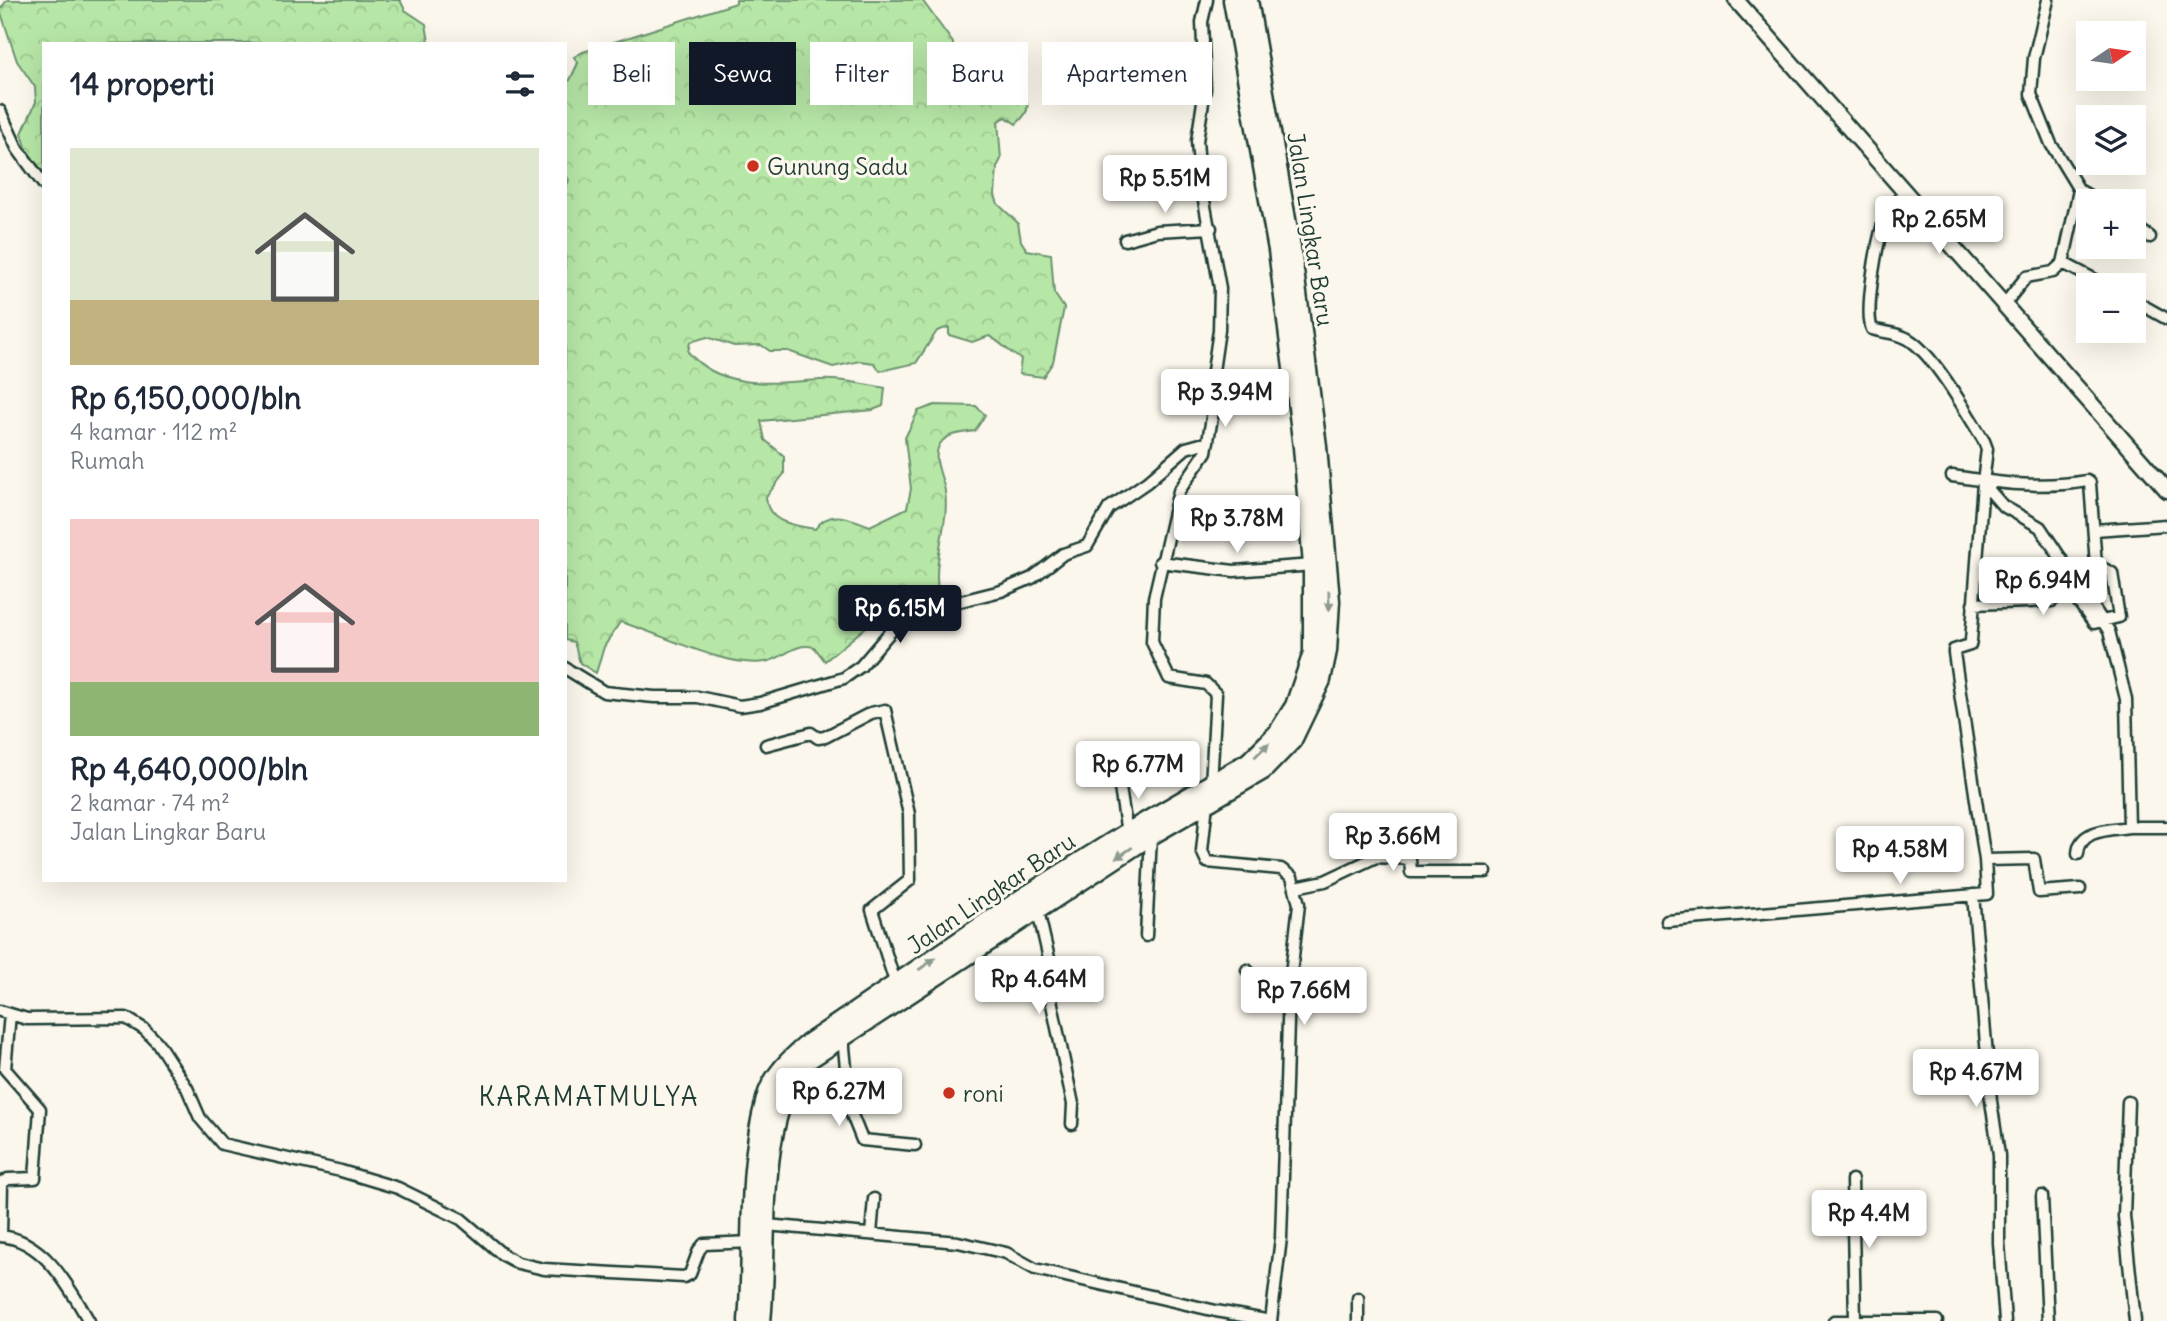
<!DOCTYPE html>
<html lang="id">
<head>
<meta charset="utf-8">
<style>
  body { margin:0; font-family:Delius,sans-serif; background:#f2f2f3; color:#1f2937; height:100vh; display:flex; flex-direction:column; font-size:26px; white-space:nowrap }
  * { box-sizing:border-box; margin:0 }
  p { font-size:23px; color:#747a83 }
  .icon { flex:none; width:38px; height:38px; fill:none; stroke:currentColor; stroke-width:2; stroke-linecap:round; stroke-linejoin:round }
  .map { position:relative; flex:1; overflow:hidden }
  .sheet { position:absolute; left:42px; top:42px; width:525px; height:840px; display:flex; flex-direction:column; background:#fff; border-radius:0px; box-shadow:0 7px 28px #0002 }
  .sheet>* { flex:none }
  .hud { position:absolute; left:588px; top:42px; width:665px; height:63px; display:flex; gap:14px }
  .needle { width:46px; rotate:77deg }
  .fabs { position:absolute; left:2076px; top:21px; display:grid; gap:14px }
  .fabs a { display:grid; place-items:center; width:70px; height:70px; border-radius:0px; background:#fff; box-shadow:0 7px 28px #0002; font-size:35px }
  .price { position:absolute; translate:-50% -60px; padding:0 16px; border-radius:7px; background:#fff; color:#222; font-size:23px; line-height:46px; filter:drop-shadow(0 2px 4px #0008) }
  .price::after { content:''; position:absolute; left:50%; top:42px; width:21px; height:16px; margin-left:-10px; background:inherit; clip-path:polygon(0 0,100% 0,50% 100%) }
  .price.active { background:#111827; color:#fff }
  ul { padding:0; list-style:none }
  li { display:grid; align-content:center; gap:14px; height:371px; padding:0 28px }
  li span { display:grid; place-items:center; height:217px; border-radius:0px; color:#555 }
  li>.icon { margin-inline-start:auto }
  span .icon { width:126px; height:126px; fill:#fffc; stroke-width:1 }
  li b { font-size:30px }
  h2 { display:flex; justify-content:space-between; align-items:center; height:84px; padding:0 28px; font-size:30px }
  .chip { padding:0 24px; border-radius:0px; background:#fff; box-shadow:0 7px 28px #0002; font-size:24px; line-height:63px }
  .chip.active { background:#111827; color:#fff }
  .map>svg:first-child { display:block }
  .forest { fill:url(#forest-crowns); stroke:#6b926e; stroke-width:2 }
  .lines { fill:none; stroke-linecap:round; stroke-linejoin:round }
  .street-casing { stroke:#1f3d34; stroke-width:15 }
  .secondary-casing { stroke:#1f3d34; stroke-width:19 }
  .highway-casing { stroke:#1f3d34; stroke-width:23 }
  .street { stroke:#fbf7ec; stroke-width:10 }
  .secondary { stroke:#fbf7ec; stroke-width:14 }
  .highway { stroke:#fbf7ec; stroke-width:18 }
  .oneway { fill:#8d9a90 }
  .poi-dot { fill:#c8321e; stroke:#fbf7ec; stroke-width:2.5 }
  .labels { text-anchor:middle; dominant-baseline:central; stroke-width:6; stroke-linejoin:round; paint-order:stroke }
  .poi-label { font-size:23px; fill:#1f3d34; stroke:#fbf7ec; text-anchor:start }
  .street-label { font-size:23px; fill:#1f3d34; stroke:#fbf7ec }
  .quarter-label { font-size:26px; letter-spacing:2px; fill:#1f3d34; stroke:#fbf7ec }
</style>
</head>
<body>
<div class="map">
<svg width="2167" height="1321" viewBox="0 0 2167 1321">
  <defs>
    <pattern id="forest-crowns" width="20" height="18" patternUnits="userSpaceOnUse" patternTransform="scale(1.75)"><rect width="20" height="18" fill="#b7e7a7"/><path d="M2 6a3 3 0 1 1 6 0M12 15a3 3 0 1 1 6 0" fill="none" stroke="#9dc790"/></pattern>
  </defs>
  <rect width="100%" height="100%" fill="#fbf7ec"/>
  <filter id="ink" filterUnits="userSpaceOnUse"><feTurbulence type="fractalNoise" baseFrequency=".0143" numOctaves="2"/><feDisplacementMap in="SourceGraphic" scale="14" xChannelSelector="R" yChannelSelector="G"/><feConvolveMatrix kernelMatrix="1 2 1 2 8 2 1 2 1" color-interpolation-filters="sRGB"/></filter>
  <g filter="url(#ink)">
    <path class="forest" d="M7,0H400L405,10L426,24L429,42L44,44V174L27,151L22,133L36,102L35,87L17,61L0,10Z
      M736,0H922L953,43V54L966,49L987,52L993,81C1010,92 1046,98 1016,124L1006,117L998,121L1001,159L997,167L995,195L998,204L1018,223L1021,241L1027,250L1051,254L1054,293L1064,308L1053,362L1043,377L1019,374L1021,359C1008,352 1001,342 989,336L972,342L949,335V327L937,331L916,363L880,371L874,363L860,361L833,367L788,351H770L761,345L734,346L707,337L690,342L688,352C721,391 775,383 820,380C841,379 865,384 885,388L883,406L873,410L761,421L765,440L784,456V474L766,497C767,523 793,525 815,529C830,508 849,518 870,526L907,508L911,489L905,438L918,411L935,405L976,406L985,415L975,431C963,433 947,433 940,444C931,458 943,477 945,491C950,526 931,557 939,598L907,614L886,631L877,618L825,661L814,647C793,642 784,659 765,662C723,668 661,633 620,622L604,647L596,673L580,663L574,642L565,640V189L569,180L565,174V83L570,80L578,63L574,57L583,52L736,3Z"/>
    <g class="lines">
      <g class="street-casing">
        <path id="street" d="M1207,0L1202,22L1205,89L1197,141L1200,179L1220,288L1219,330L1212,378L1214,406L1206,452L1179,491L1154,598L1152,642L1169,678L1206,684L1216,694L1211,785
          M0,111L17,148L44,185
          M2079,190L2098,201
          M1905,193C1899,199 1891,207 1887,214C1878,232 1864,312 1872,329C1885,333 1896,332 1908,339C1934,354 1968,415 1984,441L1987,449L1983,483L2003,506L2040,527L2109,631L2126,699L2129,827C2109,830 2079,829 2078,854
          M2133,225L2150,237
          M1125,240L1157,231L1211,228
          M2063,263L2105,285
          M2133,300L2167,319
          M2003,306L2026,277L2053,272L2063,263L2079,190L2051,144L2031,94L2034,58L2048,0
          M1952,476C1998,483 2040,489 2087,481L2090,483L2096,565L2112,573L2119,617L2094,623L2068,588L2052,601L1973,604
          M1983,483L1971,641L1970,645L1954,650V653L1985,860
          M2094,530L2167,525
          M1160,562L1234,571L1313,565
          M565,668L604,692L654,697H698L740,706L760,703L844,678L861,666L891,631L914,617L937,607L1001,591L1032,578L1063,554L1087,546L1109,508L1147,482L1186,448L1208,442
          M766,745L811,733L818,738L825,737L871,713L885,710L909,814L910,880L872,910L896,985
          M1118,775L1127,833
          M2129,827H2167
          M1296,887L1325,881L1376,857L1410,859L1411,872H1486
          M1973,895L1991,1101L1999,1155V1243L2005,1321
          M1038,911L1054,980L1048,985L1073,1104L1072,1124
          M1667,921L1987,894L1985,860L2034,859L2039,892L2080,889
          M1146,936L1151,836
          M1247,970C1260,986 1269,989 1289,991
          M0,1011L27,1019L126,1018L144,1029L157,1042L187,1088L200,1118L222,1144L341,1171L398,1188L461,1219L503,1255L518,1263L544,1269L684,1277L690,1274L699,1250L704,1244L753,1242
          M843,1037L850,1110L862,1140L915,1145
          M2128,1102L2124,1216L2135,1321
          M1852,1180L1855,1320
          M2042,1196L2048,1321
          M766,1225L958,1242L1006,1253L1035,1269L1216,1311L1271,1321L1281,1238L1289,991L1299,904L1292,877L1281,869L1207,862L1202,851L1207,803
          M871,1234L874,1199
          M0,1236C44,1239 69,1287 89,1321
          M1,1236L2,1183L8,1179L35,1178L40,1109L5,1069L10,1014
          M1358,1321V1298
          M1834,1321H1937"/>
      </g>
      <g class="secondary-casing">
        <path id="secondary" d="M1736,0L2167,490"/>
      </g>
      <g class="highway-casing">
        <path id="highway" d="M748,1321C754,1248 746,1170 766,1099C772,1076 790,1059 808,1044L1023,898L1127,833L1249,762L1278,733L1295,706L1313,653V565L1303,447L1278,250L1233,0
          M761,1321C769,1250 754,1114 806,1061L1151,835L1263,770L1292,740L1321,680L1327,651L1330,601L1317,446L1291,248L1248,0"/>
      </g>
      <use href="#street" class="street"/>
      <use href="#secondary" class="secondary"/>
      <use href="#highway" class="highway"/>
    </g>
    <defs><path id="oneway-solid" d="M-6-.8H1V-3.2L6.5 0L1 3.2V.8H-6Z" transform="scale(1.75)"/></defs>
    <g class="oneway">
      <use href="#oneway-solid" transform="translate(1329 601) rotate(89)"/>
      <use href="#oneway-solid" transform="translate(1262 750) rotate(-44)"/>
      <use href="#oneway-solid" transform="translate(1124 853) rotate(146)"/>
      <use href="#oneway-solid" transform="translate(927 964) rotate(-35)"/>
    </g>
  </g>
  <g class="poi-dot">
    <circle cx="753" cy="166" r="7"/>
    <circle cx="949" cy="1093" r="7"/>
  </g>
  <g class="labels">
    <g class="poi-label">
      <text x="767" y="166">Gunung Sadu</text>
      <text x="963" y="1093">roni</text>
    </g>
    <g class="street-label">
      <text transform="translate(1311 229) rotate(81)">Jalan Lingkar Baru</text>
      <text transform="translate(991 893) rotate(-34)">Jalan Lingkar Baru</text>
    </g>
    <g class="quarter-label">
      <text x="589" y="1096">KARAMATMULYA</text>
    </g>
  </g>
</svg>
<div class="fabs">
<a><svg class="needle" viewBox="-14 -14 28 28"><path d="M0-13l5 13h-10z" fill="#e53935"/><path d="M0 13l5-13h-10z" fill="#747a83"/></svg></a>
<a><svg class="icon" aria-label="layers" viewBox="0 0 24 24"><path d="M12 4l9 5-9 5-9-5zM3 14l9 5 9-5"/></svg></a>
<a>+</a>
<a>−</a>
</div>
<b class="price" style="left:1165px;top:215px">Rp 5.51M</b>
<b class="price" style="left:1939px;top:256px">Rp 2.65M</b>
<b class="price" style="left:1225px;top:429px">Rp 3.94M</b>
<b class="price" style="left:1237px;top:555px">Rp 3.78M</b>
<b class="price" style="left:2043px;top:617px">Rp 6.94M</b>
<b class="price active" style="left:900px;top:645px">Rp 6.15M</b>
<b class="price" style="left:1138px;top:801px">Rp 6.77M</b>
<b class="price" style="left:1393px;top:873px">Rp 3.66M</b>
<b class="price" style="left:1900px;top:886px">Rp 4.58M</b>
<b class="price" style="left:1039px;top:1016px">Rp 4.64M</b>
<b class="price" style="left:1304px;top:1027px">Rp 7.66M</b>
<b class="price" style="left:1976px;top:1109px">Rp 4.67M</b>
<b class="price" style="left:839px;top:1128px">Rp 6.27M</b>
<b class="price" style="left:1869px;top:1250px">Rp 4.4M</b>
<div class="hud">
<a class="chip">Beli</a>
<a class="chip active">Sewa</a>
<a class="chip">Filter</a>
<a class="chip">Baru</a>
<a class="chip">Apartemen</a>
</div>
<section class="sheet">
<h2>14 properti<svg class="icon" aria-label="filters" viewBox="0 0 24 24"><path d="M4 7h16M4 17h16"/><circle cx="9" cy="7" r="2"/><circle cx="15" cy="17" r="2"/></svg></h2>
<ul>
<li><span style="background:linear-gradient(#dfe7d0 70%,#c2b280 0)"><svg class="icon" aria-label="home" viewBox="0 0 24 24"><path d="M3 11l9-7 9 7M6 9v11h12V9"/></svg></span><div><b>Rp 6,150,000/bln</b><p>4 kamar · 112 m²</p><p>Rumah</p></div></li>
<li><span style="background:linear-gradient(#f6c9c9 75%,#8fb573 0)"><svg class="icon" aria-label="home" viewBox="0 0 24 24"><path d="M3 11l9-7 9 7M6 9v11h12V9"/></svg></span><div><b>Rp 4,640,000/bln</b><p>2 kamar · 74 m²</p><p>Jalan Lingkar Baru</p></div></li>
</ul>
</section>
</div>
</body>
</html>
